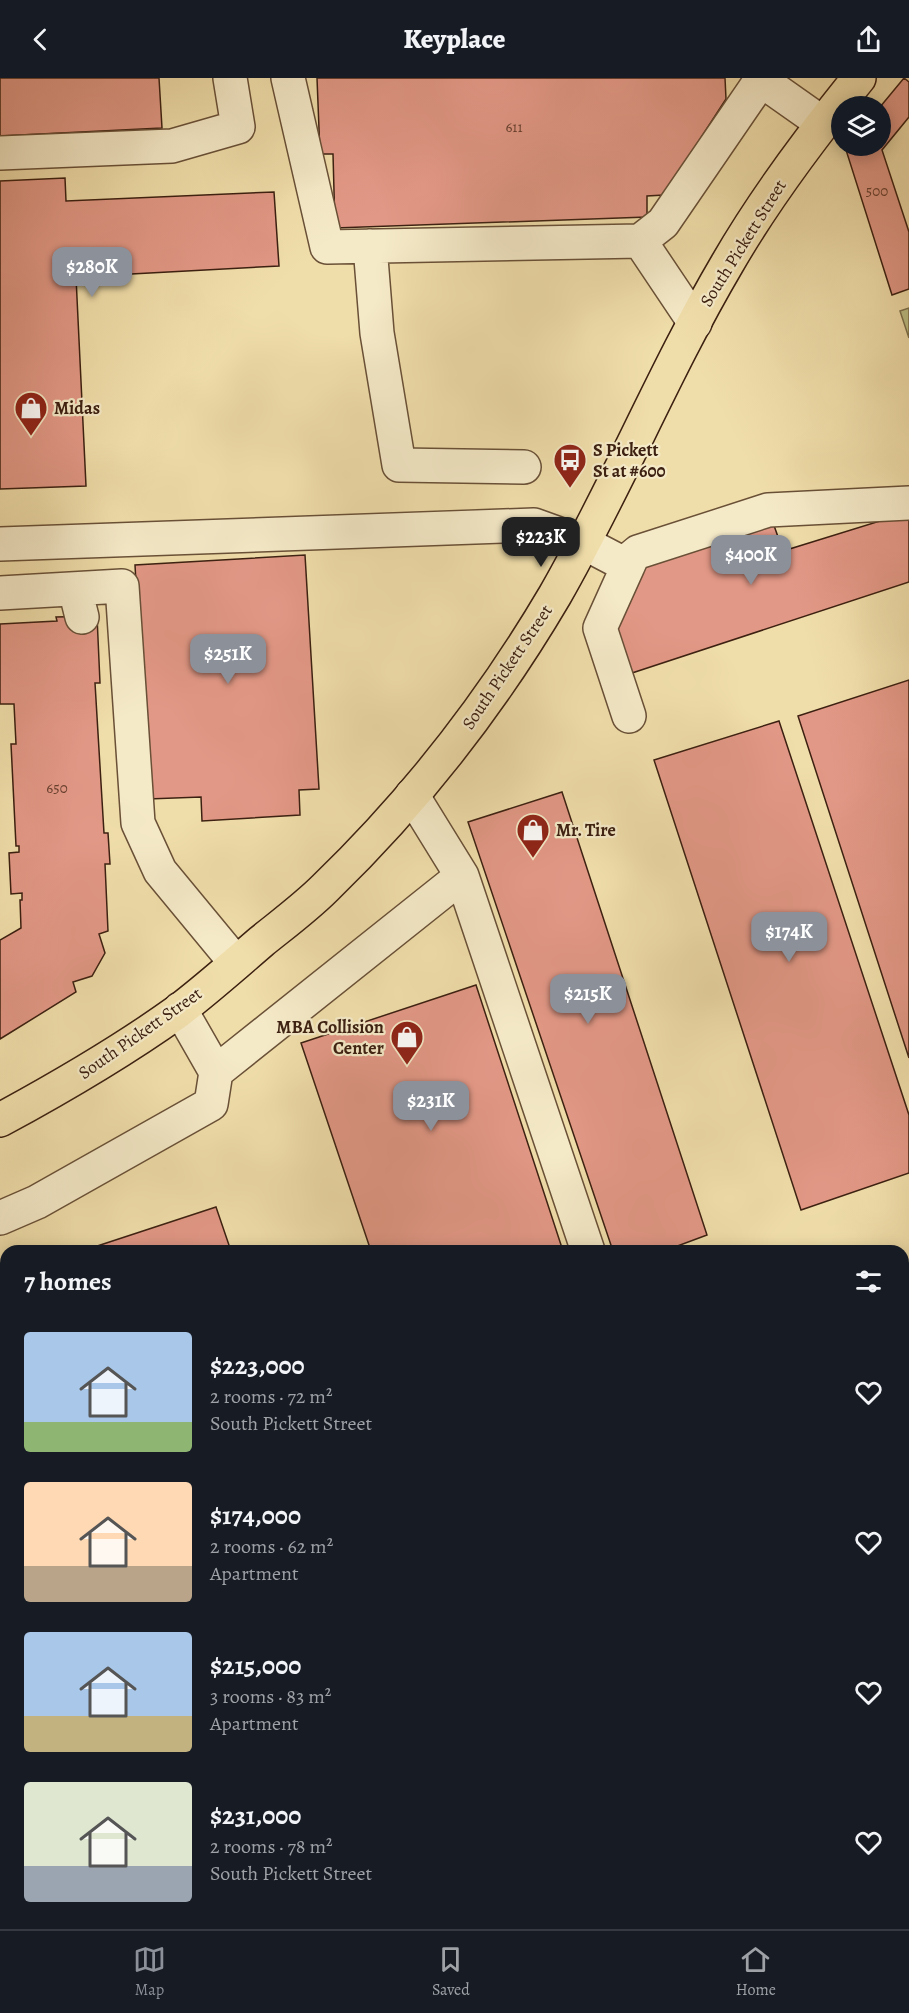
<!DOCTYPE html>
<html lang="en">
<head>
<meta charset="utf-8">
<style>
  body { margin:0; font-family:Alegreya,serif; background:#242831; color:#f1f3f6; height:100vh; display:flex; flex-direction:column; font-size:22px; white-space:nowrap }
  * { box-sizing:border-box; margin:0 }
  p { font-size:20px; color:#9ea1a6 }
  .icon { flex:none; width:33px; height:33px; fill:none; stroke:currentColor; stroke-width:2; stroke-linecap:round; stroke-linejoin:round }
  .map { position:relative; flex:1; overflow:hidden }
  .side { position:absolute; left:0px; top:1167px; width:909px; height:684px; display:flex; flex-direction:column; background:#171b24; border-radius:18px 18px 0 0; box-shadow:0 3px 15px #0003 }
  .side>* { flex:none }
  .fabs { position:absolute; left:831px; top:18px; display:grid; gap:12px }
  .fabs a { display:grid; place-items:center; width:60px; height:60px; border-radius:50%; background:#171b24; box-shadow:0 3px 15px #0003; font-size:30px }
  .price { position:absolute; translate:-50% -51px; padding:0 14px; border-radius:12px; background:#8c9099; color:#fff; font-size:20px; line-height:39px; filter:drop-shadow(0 2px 3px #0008) }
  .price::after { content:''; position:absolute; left:50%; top:36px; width:18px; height:14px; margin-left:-9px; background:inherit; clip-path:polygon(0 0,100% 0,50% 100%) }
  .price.current { background:#222; color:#fff }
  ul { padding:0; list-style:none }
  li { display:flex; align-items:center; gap:18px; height:150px; padding:0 24px }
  li span { display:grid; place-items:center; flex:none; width:168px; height:120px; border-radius:6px; color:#555 }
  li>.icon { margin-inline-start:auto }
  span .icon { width:72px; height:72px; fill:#fffc; stroke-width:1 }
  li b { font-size:26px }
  h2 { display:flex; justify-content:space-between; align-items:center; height:72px; padding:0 24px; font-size:26px }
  header { display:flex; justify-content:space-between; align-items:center; height:78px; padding:0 24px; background:#171b24; font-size:27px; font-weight:800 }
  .dock { display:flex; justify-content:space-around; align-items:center; height:84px; border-top:2px solid #363941; background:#171b24; font-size:16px; color:#9ea1a6 }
  .dock a { display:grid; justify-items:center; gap:3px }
  .dock .current { color:#8c9099 }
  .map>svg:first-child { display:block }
  .green { fill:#bdc086; stroke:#7c704c; stroke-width:1.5 }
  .water { fill:#a0b9b4; stroke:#787c73; stroke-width:1.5 }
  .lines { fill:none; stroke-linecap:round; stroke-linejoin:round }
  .river { stroke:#a0b9b4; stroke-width:51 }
  .building { fill:#e29886; stroke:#3c2011; stroke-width:1.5 }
  .minor-casing { stroke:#695037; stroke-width:36 }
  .major-casing { stroke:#3c2011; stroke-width:36 }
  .minor { stroke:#f5eac8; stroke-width:33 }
  .major { stroke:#f0deaa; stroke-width:33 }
  .labels { text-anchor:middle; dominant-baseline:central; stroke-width:4.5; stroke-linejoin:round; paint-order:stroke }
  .number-label { font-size:15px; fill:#663e2e }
  .street-label { font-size:18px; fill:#3c2011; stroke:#f5eac8 }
  .poi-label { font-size:18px; font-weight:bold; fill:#3c2011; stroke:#f5eac8; text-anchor:start }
</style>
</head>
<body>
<header><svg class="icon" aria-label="back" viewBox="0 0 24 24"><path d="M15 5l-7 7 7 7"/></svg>Keyplace<svg class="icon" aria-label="share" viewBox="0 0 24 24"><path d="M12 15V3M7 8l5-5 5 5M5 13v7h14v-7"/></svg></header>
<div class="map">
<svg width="909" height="1851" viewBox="0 0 909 1851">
  <rect width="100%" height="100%" fill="#f0deaa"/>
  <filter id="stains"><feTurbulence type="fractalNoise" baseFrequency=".00333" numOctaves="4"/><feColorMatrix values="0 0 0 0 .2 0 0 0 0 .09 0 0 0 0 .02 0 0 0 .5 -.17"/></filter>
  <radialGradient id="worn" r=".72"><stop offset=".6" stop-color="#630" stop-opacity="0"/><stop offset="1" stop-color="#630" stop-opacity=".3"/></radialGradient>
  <path class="green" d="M909,230V260L900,233Z"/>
  <path class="water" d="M909,1215V1270H903V1223Z"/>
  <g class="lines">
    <path class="river" d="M0,1551L6,1549"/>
  </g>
  <path class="building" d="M0,0H159L162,50L0,58Z
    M317,0H725L726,21L664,117L647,118V139L335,150L333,76H320Z
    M904,0L909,4V39L882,72L909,154V211L892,217L846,72L849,68H880V29Z
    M65,100L66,123L274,114L279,188L76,199L86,408L0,411V103Z
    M909,434V504L632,595L612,544L645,478L771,439L783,473Z
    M305,477L319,711L299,712L300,737L202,743L201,719L148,721L135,487Z
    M97,538L100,605H95L104,755H108L110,786H105L108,853L99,856L105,875L92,898L73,904L76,914L0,961V862L21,850L20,822H22V815L11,816L9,775L19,774V768H16L11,666H16L14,626H0V546L57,543L56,539Z
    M909,602V980L798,638Z
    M779,643L909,1037V1095L801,1132L654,682Z
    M562,714L707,1157L664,1173H613L468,744Z
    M476,907L563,1173H371L301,965Z
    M216,1129L231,1173H82Z
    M6,1198V1395L0,1397V1200Z"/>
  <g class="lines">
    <g class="minor-casing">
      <path id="minor" d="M288,0L327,169L640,163L663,145L761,2
        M762,0L761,2L822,45
        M0,75L172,68L238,49L230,0
        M640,163L695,245
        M370,168L377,255L399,387L524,389
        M0,466L534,447L584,465L628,488L600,550L629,638
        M628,488L632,479L638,474L768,432L909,425
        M75,511L82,539
        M0,515L122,508L138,745L160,793L236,885
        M412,717L462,798L588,1173
        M180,931L216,994
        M0,1140L37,1124L211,1026L216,994L462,798
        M903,1383H909
        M0,1422L6,1420
        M903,1580H909
        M0,1673L6,1672
        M297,1845L304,1851
        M504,1851L522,1845"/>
    </g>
    <g class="major-casing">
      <path id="major" d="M0,1042C61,1009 121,974 177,934C206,912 234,887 262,863C283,846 306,829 325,810C414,724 492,624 555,517C617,409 664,293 727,186C765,120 811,59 859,0"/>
    </g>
    <use href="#minor" class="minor"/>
    <use href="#major" class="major"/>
  </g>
  <defs>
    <g id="shop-pin" transform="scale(1.725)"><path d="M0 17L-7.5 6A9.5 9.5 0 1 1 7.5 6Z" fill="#8f2418" stroke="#f5eac8"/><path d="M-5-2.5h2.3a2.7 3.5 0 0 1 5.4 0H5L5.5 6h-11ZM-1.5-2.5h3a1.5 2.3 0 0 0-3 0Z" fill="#fff"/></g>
    <g id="bus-pin" transform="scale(1.725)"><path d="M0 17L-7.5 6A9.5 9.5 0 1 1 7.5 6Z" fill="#8f2418" stroke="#f5eac8"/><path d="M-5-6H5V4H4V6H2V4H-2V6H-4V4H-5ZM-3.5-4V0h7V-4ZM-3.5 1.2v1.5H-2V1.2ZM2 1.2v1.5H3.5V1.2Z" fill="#fff"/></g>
  </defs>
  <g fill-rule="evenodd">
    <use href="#shop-pin" x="31" y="330"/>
    <use href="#bus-pin" x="570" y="382"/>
    <use href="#shop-pin" x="533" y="752"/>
    <use href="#shop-pin" x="407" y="959"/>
  </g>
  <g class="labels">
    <g class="number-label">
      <text x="514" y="49">611</text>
      <text x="877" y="113">500</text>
      <text x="57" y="710">650</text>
    </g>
    <g class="street-label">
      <text transform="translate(743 165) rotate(-58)">South Pickett Street</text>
      <text transform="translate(507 589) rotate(-56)">South Pickett Street</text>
      <text transform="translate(140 955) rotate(-35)">South Pickett Street</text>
    </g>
    <g class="poi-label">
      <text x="54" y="330">Midas</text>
      <text x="593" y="372">S Pickett<tspan x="593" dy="21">St at #600</tspan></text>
      <text x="556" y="752">Mr. Tire</text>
      <text x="384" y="949" text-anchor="end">MBA Collision<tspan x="384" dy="21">Center</tspan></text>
    </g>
  </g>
  <rect width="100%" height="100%" filter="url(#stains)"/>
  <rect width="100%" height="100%" fill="url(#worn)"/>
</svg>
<div class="fabs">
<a><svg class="icon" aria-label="layers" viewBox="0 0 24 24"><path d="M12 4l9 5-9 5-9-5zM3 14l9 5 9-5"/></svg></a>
</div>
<b class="price" style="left:92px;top:220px">$280K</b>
<b class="price current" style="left:541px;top:490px">$223K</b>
<b class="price" style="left:751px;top:508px">$400K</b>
<b class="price" style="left:228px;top:607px">$251K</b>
<b class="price" style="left:789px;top:885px">$174K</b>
<b class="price" style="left:588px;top:947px">$215K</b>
<b class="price" style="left:431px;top:1054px">$231K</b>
<section class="side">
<h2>7 homes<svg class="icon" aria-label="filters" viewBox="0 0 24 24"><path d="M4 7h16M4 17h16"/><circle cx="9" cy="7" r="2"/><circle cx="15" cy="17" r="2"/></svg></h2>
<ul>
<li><span style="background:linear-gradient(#a9c7e8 75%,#8fb573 0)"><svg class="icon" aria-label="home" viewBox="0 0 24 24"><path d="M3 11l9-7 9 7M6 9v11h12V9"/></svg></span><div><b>$223,000</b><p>2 rooms · 72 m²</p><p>South Pickett Street</p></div><svg class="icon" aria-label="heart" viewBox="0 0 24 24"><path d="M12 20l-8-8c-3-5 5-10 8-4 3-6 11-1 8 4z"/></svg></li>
<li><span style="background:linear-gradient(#ffd9b3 70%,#b9a48a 0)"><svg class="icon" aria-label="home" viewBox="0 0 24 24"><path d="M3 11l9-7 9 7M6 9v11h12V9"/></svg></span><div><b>$174,000</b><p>2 rooms · 62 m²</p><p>Apartment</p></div><svg class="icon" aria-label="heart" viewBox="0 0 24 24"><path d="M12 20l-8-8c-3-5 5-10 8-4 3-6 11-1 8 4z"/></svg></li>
<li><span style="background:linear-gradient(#a9c7e8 70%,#c2b280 0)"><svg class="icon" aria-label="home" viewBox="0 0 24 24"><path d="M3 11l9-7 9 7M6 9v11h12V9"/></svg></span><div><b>$215,000</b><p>3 rooms · 83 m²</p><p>Apartment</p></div><svg class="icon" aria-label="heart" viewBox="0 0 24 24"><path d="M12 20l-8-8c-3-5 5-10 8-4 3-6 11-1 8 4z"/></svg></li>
<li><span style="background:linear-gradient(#dfe7d0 70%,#9aa5b1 0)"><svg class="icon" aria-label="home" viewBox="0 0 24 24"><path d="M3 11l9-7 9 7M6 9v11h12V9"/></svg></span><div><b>$231,000</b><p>2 rooms · 78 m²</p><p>South Pickett Street</p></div><svg class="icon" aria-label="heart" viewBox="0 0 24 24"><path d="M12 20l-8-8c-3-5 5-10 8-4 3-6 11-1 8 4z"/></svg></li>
</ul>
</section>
</div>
<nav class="dock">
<a class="current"><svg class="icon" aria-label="map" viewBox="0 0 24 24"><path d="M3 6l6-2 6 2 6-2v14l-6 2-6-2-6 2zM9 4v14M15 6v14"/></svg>Map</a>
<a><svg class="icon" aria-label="saved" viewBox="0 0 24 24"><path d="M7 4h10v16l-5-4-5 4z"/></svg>Saved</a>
<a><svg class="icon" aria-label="home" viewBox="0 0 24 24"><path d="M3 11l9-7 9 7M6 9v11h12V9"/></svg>Home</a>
</nav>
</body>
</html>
